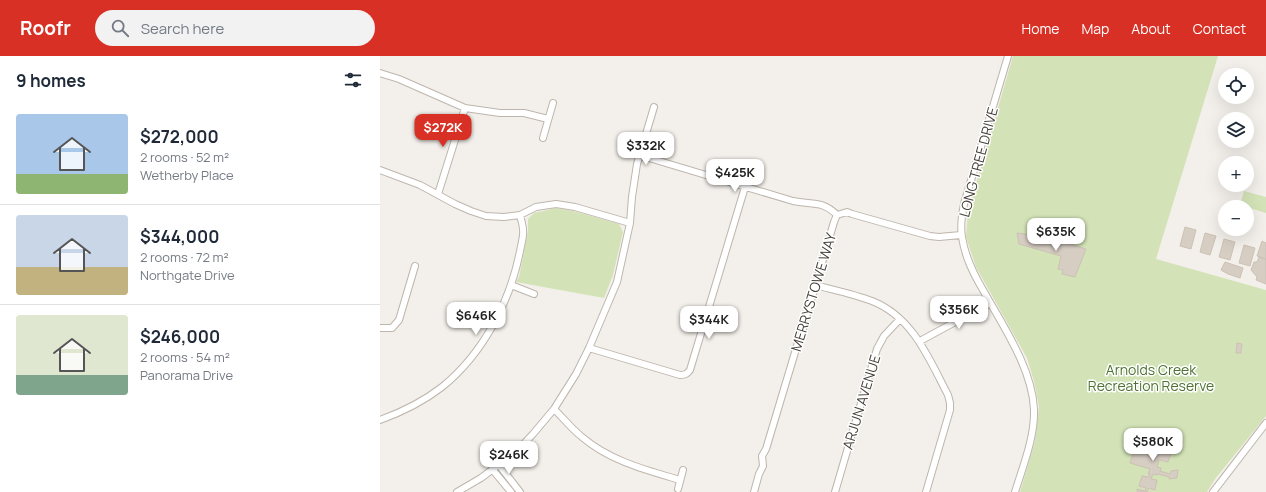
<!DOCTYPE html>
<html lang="en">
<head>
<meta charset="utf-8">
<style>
  body { margin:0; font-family:Manrope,sans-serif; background:#f2f2f3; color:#1f2937; height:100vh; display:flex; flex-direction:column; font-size:15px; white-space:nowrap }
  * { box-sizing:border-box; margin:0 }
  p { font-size:13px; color:#747a83 }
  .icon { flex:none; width:22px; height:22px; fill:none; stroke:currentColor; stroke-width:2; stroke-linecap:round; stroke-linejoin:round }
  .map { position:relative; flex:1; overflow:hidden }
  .panel { display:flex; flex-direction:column; background:#fff; width:380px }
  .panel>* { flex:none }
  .buttons { position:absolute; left:838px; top:12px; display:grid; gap:8px }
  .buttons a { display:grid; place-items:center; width:36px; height:36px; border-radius:50%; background:#fff; box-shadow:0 4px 16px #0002; font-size:20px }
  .price { position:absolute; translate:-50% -34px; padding:0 9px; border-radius:8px; background:#fff; color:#222; font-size:13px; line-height:26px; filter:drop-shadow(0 1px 2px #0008) }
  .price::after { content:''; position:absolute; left:50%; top:24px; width:12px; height:9px; margin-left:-6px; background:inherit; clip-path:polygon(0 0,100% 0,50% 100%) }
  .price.on { background:#d93025; color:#fff }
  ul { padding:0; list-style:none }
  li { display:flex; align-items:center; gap:12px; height:100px; padding:0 16px }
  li+li { border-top:1px solid #e0e1e3 }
  li span { display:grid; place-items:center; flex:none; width:112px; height:80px; border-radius:4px; color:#555 }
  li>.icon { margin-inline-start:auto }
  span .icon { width:48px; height:48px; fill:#fffc; stroke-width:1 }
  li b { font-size:17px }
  h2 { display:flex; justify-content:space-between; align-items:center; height:48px; padding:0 16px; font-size:17px }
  header { display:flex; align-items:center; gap:24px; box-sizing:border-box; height:56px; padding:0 20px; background:#d93025; color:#fff }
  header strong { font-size:19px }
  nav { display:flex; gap:22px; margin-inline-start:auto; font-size:14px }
  .search { width:280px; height:36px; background:#f2f2f3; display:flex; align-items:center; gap:10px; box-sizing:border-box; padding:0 14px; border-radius:22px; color:#747a83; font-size:15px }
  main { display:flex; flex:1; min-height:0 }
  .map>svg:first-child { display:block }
  .green { fill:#d3e3b7 }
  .building { fill:#d6cdc3; stroke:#cdc1b4 }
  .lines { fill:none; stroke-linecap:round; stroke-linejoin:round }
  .minor-casing { stroke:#beb6ad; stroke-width:8 }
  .minor { stroke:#fff; stroke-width:6 }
  .labels { text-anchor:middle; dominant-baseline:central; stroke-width:3; stroke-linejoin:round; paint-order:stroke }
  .street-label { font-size:14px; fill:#464039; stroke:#fff }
  .park-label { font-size:14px; fill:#4f7232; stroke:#fff }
</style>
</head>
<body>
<header>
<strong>Roofr</strong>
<div class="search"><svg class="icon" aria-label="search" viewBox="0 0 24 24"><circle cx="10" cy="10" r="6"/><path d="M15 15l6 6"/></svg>Search here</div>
<nav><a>Home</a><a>Map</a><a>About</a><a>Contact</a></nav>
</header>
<main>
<section class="panel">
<h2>9 homes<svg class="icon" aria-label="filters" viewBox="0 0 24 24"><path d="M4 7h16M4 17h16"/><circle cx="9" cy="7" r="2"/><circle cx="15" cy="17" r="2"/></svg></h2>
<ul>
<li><span style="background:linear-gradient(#a9c7e8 75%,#8fb573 0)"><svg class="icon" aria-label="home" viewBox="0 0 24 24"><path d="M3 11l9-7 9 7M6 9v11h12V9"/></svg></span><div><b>$272,000</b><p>2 rooms · 52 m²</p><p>Wetherby Place</p></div></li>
<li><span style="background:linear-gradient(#c9d6e8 65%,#c2b280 0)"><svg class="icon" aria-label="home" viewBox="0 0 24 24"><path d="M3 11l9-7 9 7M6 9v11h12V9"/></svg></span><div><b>$344,000</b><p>2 rooms · 72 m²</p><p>Northgate Drive</p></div></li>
<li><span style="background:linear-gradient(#dfe7d0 75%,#7fa58c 0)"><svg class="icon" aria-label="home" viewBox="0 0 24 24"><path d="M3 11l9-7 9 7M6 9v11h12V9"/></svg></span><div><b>$246,000</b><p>2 rooms · 54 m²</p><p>Panorama Drive</p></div></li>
</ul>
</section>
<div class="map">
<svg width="886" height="436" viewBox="0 0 886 436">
  <rect width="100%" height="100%" fill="#f3efea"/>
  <path class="green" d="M633,0H838L776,203L886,234V360L835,423L827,436H640L655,385L659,351L654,325L647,302L596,211L586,181L588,155Z
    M864,135L886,141V157L860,149Z
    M176,152L197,156L239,168L243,176L233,219L224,242L136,226L139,221L148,175V163L154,157Z"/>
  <path class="building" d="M805,171L816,174L811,193L800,190Z
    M637,177L666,181L706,193L695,221L682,218L683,214L678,213L681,200L639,188Z
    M825,177L836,180L830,199L820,196Z
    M844,183L855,186L850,204L839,201Z
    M882,185L886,187V203L877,200Z
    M864,189L875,192L870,210L859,207Z
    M879,201L886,203V228L876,224L877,221L871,214L874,206H877Z
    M845,206L863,212L860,222L848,218L841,214Z
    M857,287L862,288L861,297H856Z
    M778,381L789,384L787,389L793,391L788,406L779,404L777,411L781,412L780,415L790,418L791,415L798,414L797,422L789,423V421L778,418V419L773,418L771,423L777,424L775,434L769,432L767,436H757V433L765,435L766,432L759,430L762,420L769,421L770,418H768L770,413L750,407L754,394L760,396L762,392L770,394L772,385L777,386Z"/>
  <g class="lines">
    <g class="minor-casing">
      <path id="minor" d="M628,0L584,148C582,158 580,170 582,181C585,201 593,217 603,234C623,270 652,312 654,353C655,381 643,410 635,436
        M0,17L19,23L85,52L120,57H144L168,63
        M163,82L173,47
        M259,99L413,145C432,149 442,144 457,159
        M0,114L40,129L75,148L91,155L106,160L124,161L140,159L156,151L176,148L195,151L250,167
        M58,138L85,52
        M131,229L154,238
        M435,229C454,234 474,238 492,245C533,261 549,303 568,339L570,347V354L546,436
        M0,272H12L19,264L35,210
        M540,285L610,247
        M209,292L300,319C305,319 307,318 310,314L365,131
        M174,353C183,362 192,373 202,381C230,405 266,414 300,424
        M0,364C22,356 44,345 62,331C103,298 130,246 140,195C141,189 144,180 143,174C143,169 141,164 140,159
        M119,409L140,436
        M112,413L131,436
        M298,433L303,414
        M77,436L101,422L137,395L153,378L174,353L196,318L209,292L237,226L250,167L252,141L257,108L274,51
        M374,436L379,418L383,410L382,400L386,393L419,283L423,275V265L427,258L454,166L457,159L467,156L472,158L550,180L559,181L581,179
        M455,436L497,293L504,280L520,263
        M833,436L886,367"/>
    </g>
    <use href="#minor" class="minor"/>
  </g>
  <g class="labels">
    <g class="street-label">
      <text transform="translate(598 106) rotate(-75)">LONG TREE DRIVE</text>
      <text transform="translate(433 236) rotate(-73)">MERRYSTOWE WAY</text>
      <text transform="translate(481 346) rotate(-73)">ARJUN AVENUE</text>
    </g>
    <g class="park-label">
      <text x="771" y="313">Arnolds Creek<tspan x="771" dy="16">Recreation Reserve</tspan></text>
    </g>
  </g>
</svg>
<div class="buttons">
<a><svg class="icon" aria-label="locate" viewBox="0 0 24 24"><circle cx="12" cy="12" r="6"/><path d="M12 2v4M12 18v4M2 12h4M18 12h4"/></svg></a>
<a><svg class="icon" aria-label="layers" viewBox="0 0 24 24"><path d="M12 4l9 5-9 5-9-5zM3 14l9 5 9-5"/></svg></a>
<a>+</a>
<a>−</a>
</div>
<b class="price on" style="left:63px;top:92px">$272K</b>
<b class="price" style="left:266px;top:110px">$332K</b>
<b class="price" style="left:355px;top:137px">$425K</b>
<b class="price" style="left:676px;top:196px">$635K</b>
<b class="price" style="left:579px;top:274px">$356K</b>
<b class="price" style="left:96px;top:280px">$646K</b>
<b class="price" style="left:329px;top:284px">$344K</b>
<b class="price" style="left:773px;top:406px">$580K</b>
<b class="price" style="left:129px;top:419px">$246K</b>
</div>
</main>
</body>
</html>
